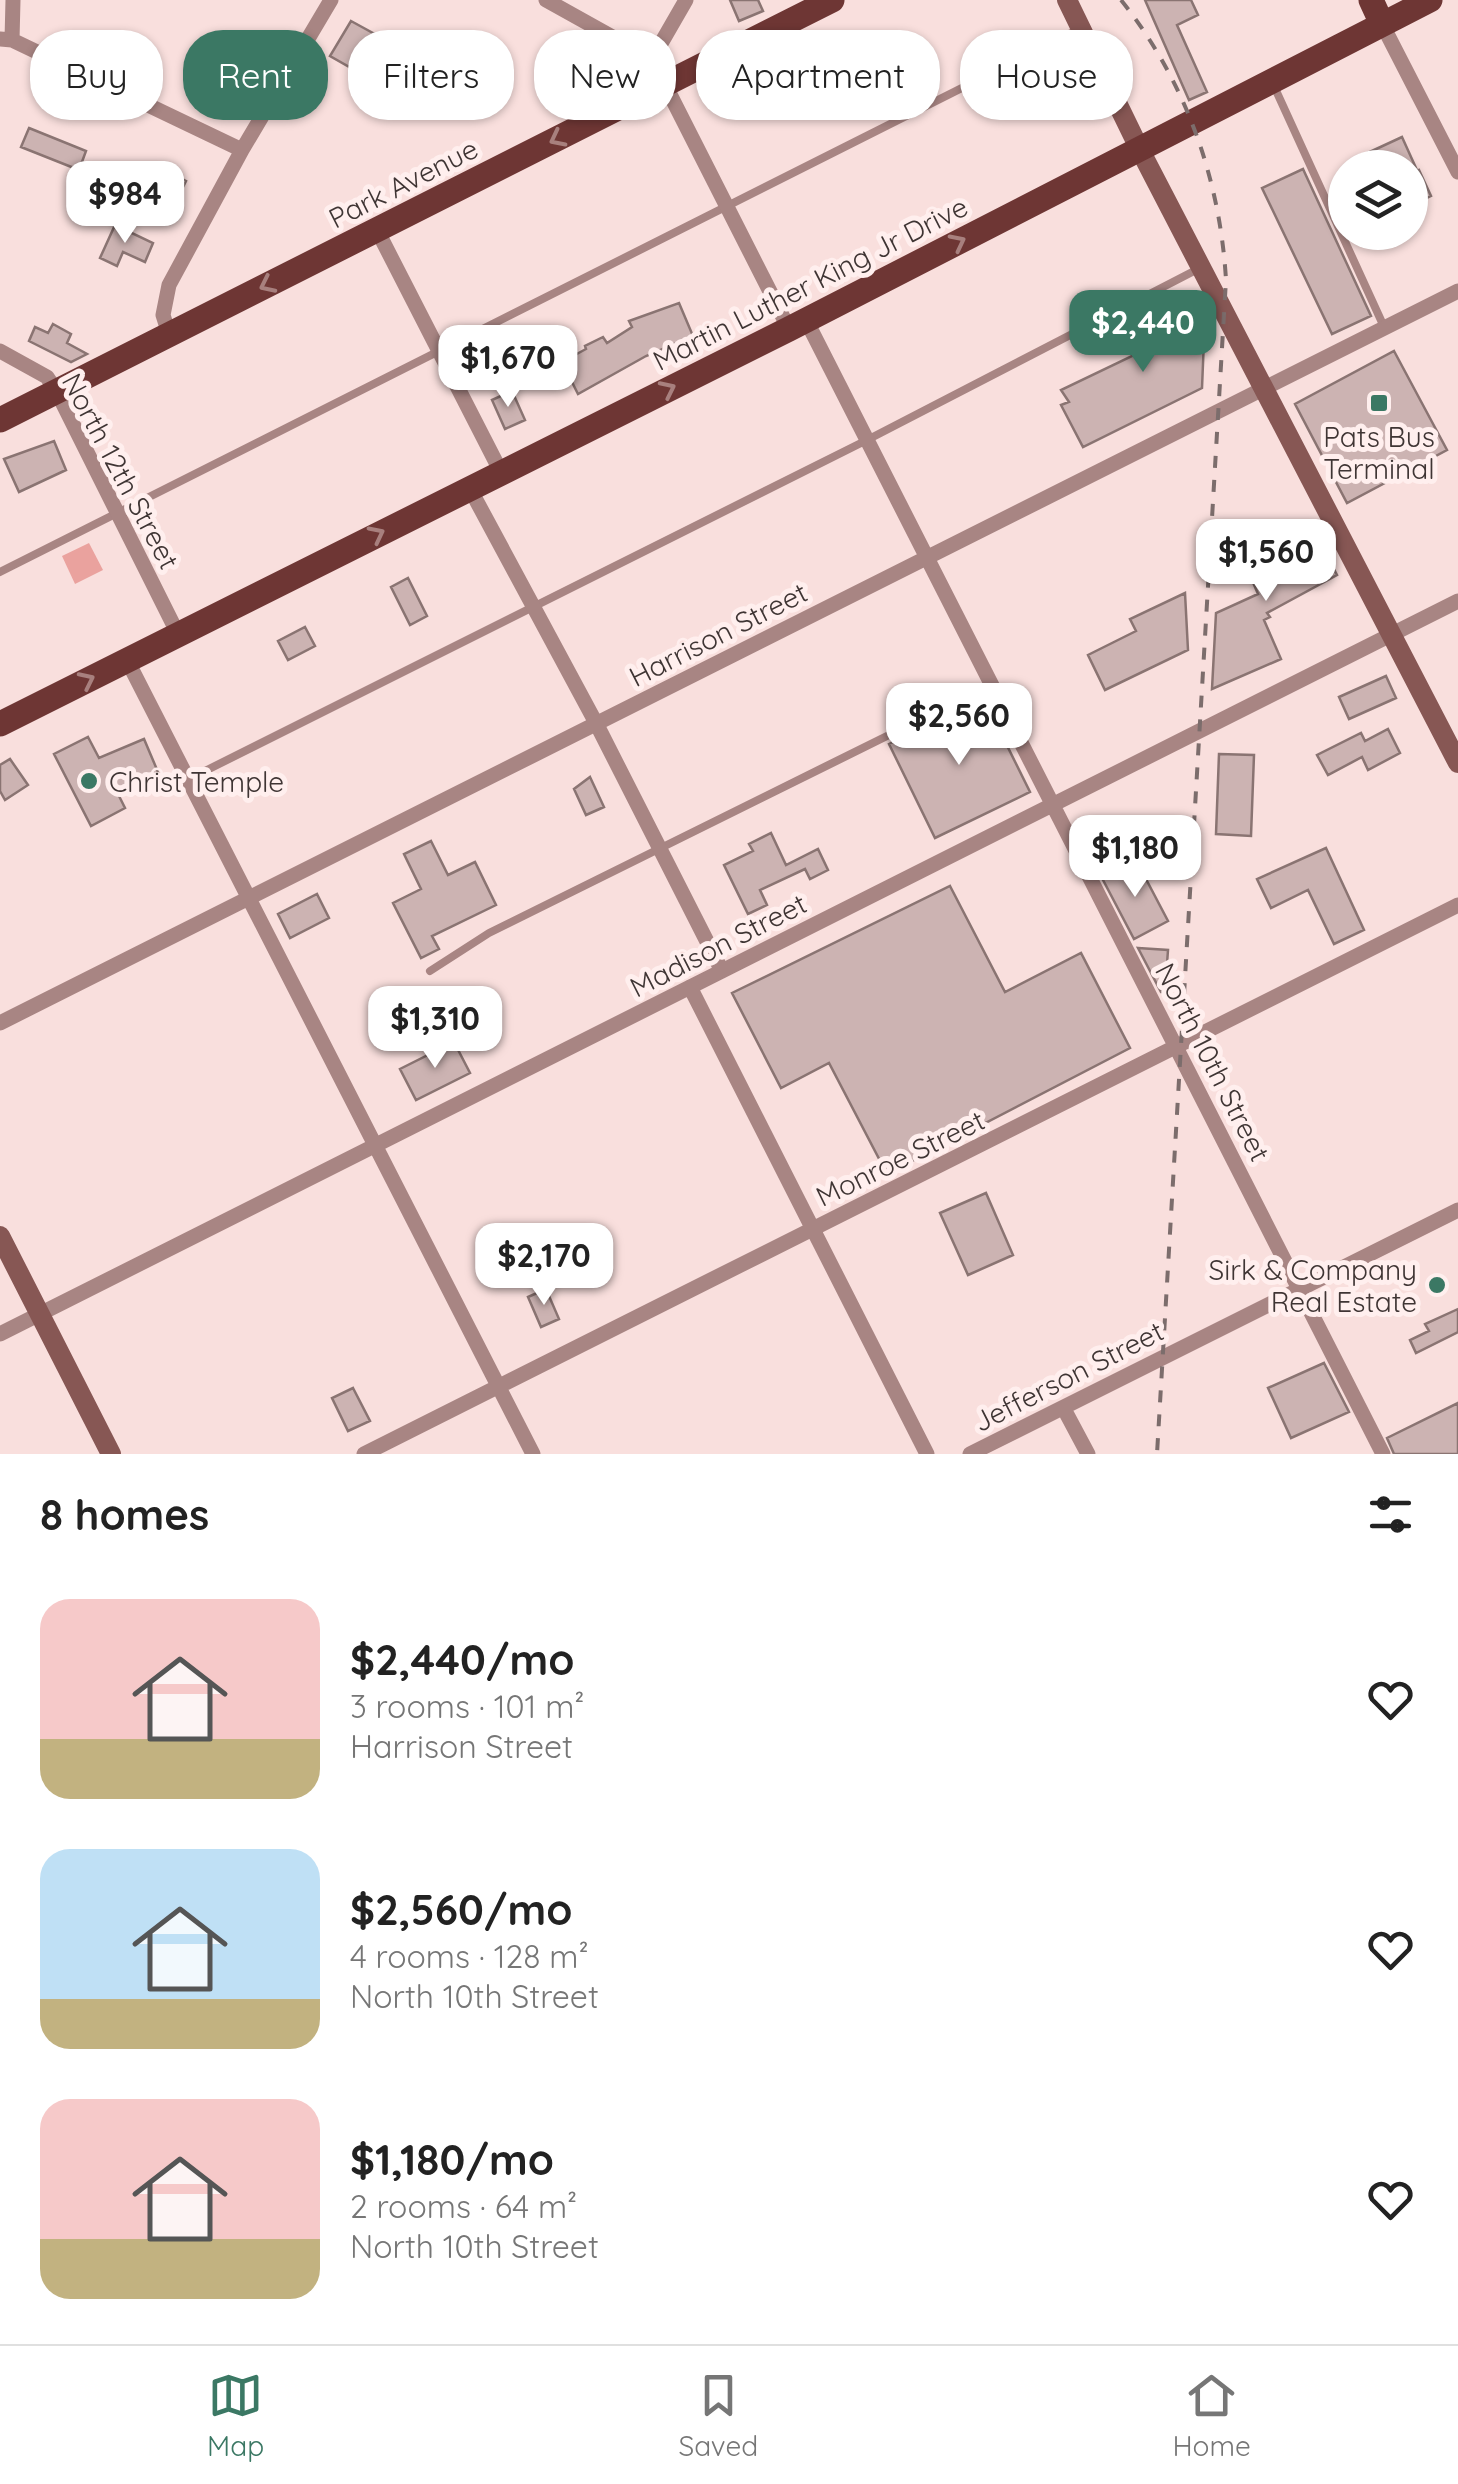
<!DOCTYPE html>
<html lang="en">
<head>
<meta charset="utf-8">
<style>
  body { margin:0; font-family:Quicksand,sans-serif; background:#f6f6f6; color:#222; height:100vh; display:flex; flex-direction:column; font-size:38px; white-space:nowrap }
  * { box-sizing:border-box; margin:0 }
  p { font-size:32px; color:#767676 }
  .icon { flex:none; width:55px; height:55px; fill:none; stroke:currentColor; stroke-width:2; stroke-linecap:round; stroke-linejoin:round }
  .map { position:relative; height:1454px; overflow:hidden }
  .panel { display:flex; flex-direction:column; background:#fff; flex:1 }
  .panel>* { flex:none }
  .guide { position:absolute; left:30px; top:30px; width:1400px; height:90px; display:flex; gap:20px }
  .buttons { position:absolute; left:1328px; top:150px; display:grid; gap:20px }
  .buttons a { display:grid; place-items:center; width:100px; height:100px; border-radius:50%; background:#fff; box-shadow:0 2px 8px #0004; font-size:50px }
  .price { position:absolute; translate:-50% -85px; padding:0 22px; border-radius:20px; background:#fff; color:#222; font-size:32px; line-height:65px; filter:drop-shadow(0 2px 5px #0008) }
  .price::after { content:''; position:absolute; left:50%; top:60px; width:30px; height:22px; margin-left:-15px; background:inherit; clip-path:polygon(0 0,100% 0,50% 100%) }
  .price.current { background:#3b7864; color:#fff }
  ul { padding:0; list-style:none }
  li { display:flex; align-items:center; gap:30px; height:250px; padding:0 40px }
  li span { display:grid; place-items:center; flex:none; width:280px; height:200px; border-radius:30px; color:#555 }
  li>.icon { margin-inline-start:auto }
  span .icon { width:120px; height:120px; fill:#fffc; stroke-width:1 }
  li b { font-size:42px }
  h2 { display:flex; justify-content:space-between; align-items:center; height:120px; padding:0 40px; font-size:42px }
  .chip { padding:0 35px; border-radius:40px; background:#fff; box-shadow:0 2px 8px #0004; font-size:35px; line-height:90px }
  .chip.current { background:#3b7864; color:#fff }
  .tabs { display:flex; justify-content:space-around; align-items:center; height:140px; border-top:2px solid #e0e0e0; background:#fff; font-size:28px; color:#767676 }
  .tabs a { display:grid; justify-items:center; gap:5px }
  .tabs .current { color:#3b7864 }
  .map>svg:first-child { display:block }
  .green { fill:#eaa29e }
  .building { fill:#ccb3b2; stroke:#8a7472; stroke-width:2.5 }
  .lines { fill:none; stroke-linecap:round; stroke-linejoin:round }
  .lane { stroke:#a88583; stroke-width:8 }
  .street { stroke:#a88583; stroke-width:15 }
  .secondary { stroke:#875754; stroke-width:20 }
  .primary { stroke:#6e3634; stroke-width:25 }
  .rail { stroke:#7c6d6c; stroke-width:4; stroke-dasharray:12 12; stroke-linecap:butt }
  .oneway { stroke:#a8807e }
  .poi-dot { fill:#3b7864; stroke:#ffefee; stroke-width:4 }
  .labels { text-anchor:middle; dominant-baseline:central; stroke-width:10; stroke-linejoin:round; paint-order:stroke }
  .street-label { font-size:28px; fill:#3f3534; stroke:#ffefee }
  .poi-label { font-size:28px; fill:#3f3534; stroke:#ffefee }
</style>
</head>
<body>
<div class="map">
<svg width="1458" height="1454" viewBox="0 0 1458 1454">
  <rect width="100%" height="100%" fill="#f9dfdd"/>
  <path class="green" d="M89,543L103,570L75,584L62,556Z"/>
  <path class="building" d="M730,0H758L763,11L739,21Z
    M1145,0H1191L1198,15L1177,25L1207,92L1189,100Z
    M351,21L391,43L367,77L330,56Z
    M220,50L238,59L224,90L195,76L204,57L214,62Z
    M29,128L86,151L79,170L21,147Z
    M1402,137L1416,168H1366L1361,156Z
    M159,167L186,181L177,199L150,185Z
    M1303,169L1371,316L1332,334L1262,188Z
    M1419,170L1431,196L1410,206V174Z
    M115,225L153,243L145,262L123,252L117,266L100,258Z
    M1176,292L1182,303L1196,296L1205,315L1202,388L1083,447L1061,405L1069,402L1061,390L1151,347L1148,341L1160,336L1148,306Z
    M679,303L693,336L646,356L578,394L562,362L586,349L585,346L603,337L607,343L632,327L629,321Z
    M53,324L71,334L67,343L87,354L71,362L29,341L35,327L48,333Z
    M1394,351L1447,450L1347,503L1295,404Z
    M512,391L525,420L505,429L492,400Z
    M54,441L66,470L19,492L4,459Z
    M1311,526L1337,575L1267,613L1270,617L1264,620L1281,659L1212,689L1216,613L1258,594L1243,559Z
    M408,578L427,616L410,625L391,587Z
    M1185,593L1188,650L1105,690L1088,655L1136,631L1130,619Z
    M305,627L315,646L288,660L278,641Z
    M1386,676L1396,698L1349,719L1339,697Z
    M983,697L1030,792L935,838L889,744Z
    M1388,729L1400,753L1368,770L1362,757L1328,775L1317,755L1361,733L1365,741Z
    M88,737L99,758L144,739L158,772L116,790L125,808L91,826L54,754Z
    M1219,754L1254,755L1251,836L1216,834Z
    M10,759L28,785L5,800L0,791V765Z
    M590,777L604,807L586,815L574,789Z
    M771,833L786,865L818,849L828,870L810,879L805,869L760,890L767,905L748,914L724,865L753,851L749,844Z
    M431,841L448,875L475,862L496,905L432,936L439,949L421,958L393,903L421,889L404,854Z
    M1326,848L1364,930L1334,944L1308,890L1271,908L1257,879Z
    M1136,860L1168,921L1134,939L1102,878Z
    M950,886L1005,992L1081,953L1130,1048L887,1174L829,1063L781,1088L732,993Z
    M317,894L329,918L290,938L278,914Z
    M1138,948L1168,950L1165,992H1161Z
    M454,1042L470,1073L416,1100L400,1069Z
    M986,1193L1013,1255L968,1275L940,1213Z
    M546,1289L559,1319L541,1327L528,1297Z
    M1458,1309V1332L1416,1353L1410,1340L1429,1331L1425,1324Z
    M1324,1363L1349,1412L1291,1438L1268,1388Z
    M353,1388L370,1421L348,1431L332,1398Z
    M1458,1403V1454H1394L1387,1438Z"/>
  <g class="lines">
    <path class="lane" d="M1273,84L1385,329
      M0,572L1077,30
      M189,779L867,440L1198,269
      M430,971L489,933L992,684"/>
    <path class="street" d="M546,0L652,59L789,329
      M1382,24L1458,172
      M0,39L12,40L242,150
      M12,40L13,0
      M652,59L686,0
      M377,230L501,472
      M806,320L1383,1454
      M169,334L163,315L169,285L242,150L331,0
      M0,351L47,377L57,392L178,634
      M469,487L596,723L722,971
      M127,660L533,1454
      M690,987L927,1454
      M0,1023L1458,291
      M0,1334L1458,601
      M1064,1409L1088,1454
      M364,1454L1458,905
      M970,1454L1458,1210"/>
    <path class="secondary" d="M1067,0L1139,148L1458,763
      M0,1236L111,1454"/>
    <path class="primary" d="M1371,0L1382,24
      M0,420L832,0
      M0,724L789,329L1430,0"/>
    <path class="rail" d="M1121,0C1185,80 1220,178 1226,280L1157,1454"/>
  </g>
  <defs><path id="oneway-chevron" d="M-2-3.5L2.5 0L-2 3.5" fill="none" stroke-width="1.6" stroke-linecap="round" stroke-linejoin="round" transform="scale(2.5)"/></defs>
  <g class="oneway">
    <use href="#oneway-chevron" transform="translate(557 139) rotate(153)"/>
    <use href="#oneway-chevron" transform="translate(958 242) rotate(-27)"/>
    <use href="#oneway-chevron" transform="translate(267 285) rotate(154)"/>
    <use href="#oneway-chevron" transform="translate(668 389) rotate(-26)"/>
    <use href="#oneway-chevron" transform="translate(377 534) rotate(-27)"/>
    <use href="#oneway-chevron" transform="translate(87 680) rotate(-26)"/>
  </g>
  <g class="poi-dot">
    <rect x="1369" y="393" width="20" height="20" rx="5"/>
    <circle cx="89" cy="781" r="10"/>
    <circle cx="1437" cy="1285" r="10"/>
  </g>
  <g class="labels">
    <g class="street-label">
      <text transform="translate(403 183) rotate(-27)">Park Avenue</text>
      <text transform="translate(810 283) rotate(-27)">Martin Luther King Jr Drive</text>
      <text transform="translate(121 471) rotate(62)">North 12th Street</text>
      <text transform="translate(718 634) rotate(-27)">Harrison Street</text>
      <text transform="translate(718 945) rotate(-27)">Madison Street</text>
      <text transform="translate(1213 1062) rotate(63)">North 10th Street</text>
      <text transform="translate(900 1158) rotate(-26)">Monroe Street</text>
      <text transform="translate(1068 1376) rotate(-27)">Jefferson Street</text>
    </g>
    <g class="poi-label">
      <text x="1379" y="436">Pats Bus<tspan x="1379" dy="32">Terminal</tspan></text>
      <text x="109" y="781" text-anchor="start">Christ Temple</text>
      <text x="1417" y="1269" text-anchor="end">Sirk &amp; Company<tspan x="1417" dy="32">Real Estate</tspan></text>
    </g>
  </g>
</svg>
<div class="buttons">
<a><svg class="icon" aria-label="layers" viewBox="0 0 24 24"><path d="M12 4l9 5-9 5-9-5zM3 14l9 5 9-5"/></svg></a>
</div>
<b class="price" style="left:125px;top:246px">$984</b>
<b class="price current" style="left:1143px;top:375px">$2,440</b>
<b class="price" style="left:508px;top:410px">$1,670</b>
<b class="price" style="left:1266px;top:604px">$1,560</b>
<b class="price" style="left:959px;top:768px">$2,560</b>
<b class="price" style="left:1135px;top:900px">$1,180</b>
<b class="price" style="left:435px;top:1071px">$1,310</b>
<b class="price" style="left:544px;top:1308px">$2,170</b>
<div class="guide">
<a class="chip">Buy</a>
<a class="chip current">Rent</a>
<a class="chip">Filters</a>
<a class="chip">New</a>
<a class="chip">Apartment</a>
<a class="chip">House</a>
</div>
</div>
<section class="panel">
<h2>8 homes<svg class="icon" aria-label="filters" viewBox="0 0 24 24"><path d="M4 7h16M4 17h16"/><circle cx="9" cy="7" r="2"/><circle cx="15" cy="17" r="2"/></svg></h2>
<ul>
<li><span style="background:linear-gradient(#f6c9c9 70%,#c2b280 0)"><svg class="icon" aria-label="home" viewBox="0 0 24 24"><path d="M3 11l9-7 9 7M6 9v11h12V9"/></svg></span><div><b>$2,440/mo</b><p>3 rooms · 101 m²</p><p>Harrison Street</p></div><svg class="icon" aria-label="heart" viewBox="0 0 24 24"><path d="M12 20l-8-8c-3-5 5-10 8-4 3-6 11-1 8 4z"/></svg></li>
<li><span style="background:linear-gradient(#bfe0f5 75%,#c2b280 0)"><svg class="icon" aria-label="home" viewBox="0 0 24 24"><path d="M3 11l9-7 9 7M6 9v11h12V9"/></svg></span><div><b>$2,560/mo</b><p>4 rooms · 128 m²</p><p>North 10th Street</p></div><svg class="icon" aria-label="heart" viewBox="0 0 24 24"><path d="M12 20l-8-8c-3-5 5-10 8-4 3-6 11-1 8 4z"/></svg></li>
<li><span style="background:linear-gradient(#f6c9c9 70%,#c2b280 0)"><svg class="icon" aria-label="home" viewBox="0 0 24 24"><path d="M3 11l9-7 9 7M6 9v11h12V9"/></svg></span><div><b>$1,180/mo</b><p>2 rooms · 64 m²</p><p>North 10th Street</p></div><svg class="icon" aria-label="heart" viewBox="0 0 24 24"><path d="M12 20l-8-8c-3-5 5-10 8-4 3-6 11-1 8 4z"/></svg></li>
</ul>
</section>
<nav class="tabs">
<a class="current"><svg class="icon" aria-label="map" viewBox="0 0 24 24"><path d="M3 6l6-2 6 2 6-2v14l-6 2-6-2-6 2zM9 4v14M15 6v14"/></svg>Map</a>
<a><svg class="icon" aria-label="saved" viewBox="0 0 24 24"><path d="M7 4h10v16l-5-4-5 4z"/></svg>Saved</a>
<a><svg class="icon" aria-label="home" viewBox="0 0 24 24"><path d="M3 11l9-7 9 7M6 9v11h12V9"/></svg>Home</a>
</nav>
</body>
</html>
